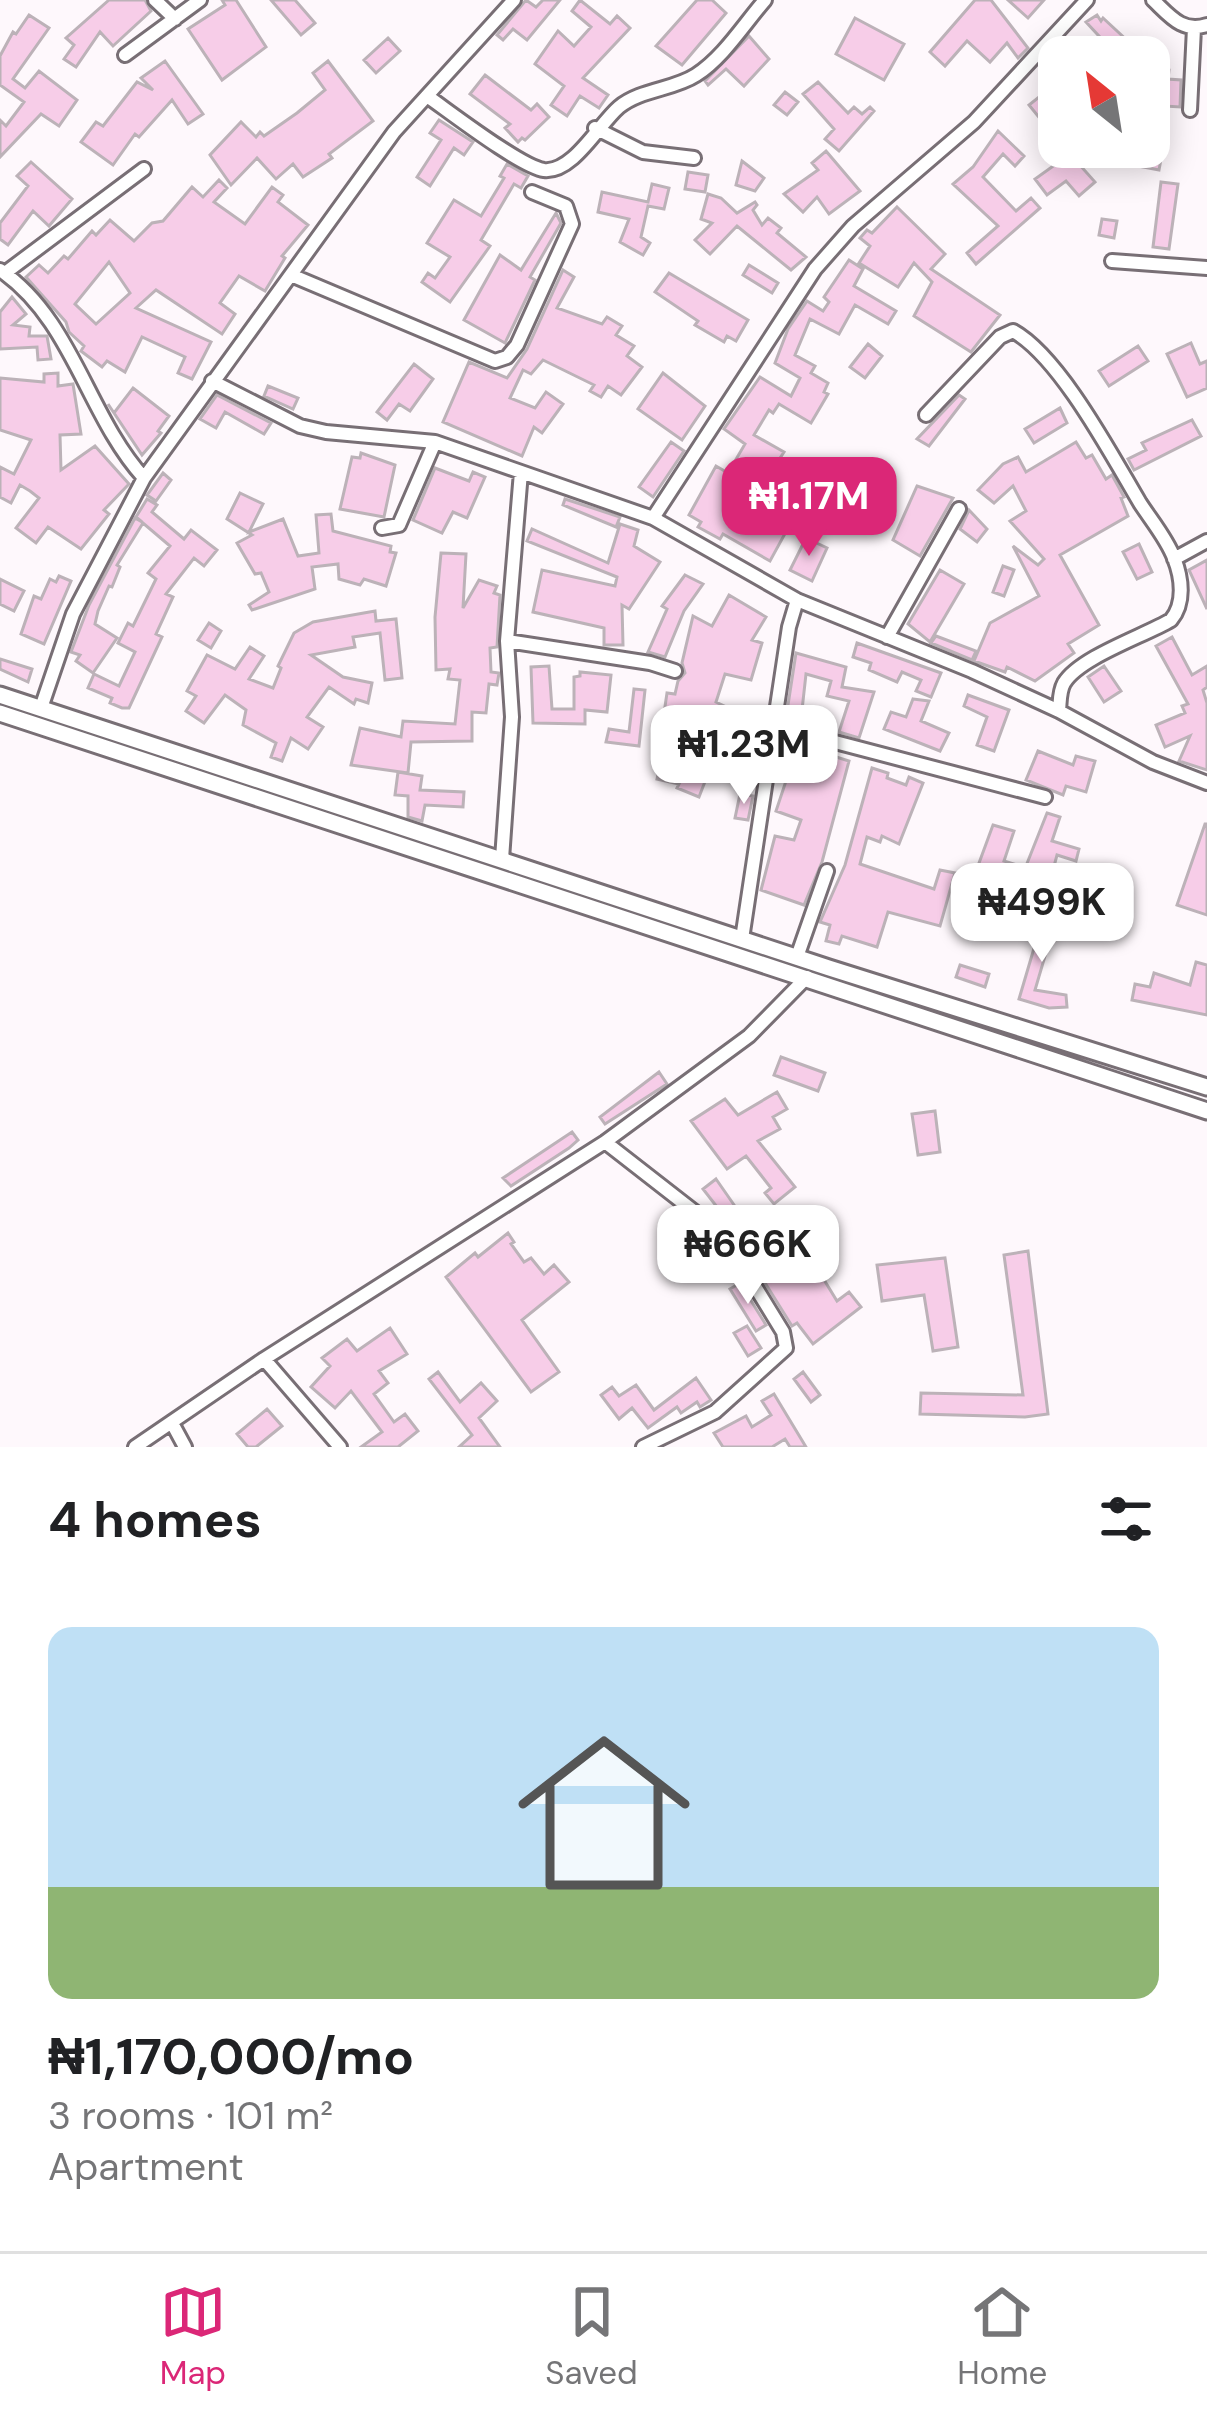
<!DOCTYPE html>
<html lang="en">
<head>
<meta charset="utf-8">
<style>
  body { margin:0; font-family:"DM Sans",sans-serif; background:#f2f2f2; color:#202124; height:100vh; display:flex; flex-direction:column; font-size:45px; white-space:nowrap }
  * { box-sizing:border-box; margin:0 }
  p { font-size:39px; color:#757577 }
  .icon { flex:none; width:66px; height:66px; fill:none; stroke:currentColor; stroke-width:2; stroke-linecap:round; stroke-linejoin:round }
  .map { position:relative; height:1447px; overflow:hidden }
  .sheet { display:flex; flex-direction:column; background:#fff; flex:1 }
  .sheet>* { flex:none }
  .needle { width:78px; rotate:330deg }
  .controls { position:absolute; left:1038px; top:36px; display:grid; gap:24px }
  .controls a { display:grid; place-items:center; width:132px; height:132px; border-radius:24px; background:#fff; box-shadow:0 6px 30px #0003; font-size:60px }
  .price { position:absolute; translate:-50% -102px; padding:0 27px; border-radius:24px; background:#fff; color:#222; font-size:39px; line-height:78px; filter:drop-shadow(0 3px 6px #0008) }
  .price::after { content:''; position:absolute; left:50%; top:72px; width:36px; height:27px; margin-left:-18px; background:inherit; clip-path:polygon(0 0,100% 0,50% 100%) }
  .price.active { background:#db2777; color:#fff }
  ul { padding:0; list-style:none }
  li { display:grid; align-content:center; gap:24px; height:636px; padding:0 48px }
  li span { display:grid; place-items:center; height:372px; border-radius:24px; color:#555 }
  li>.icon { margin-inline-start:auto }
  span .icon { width:216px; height:216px; fill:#fffc; stroke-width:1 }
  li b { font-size:51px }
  h2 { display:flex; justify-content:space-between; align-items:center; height:144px; padding:0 48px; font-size:51px }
  .tab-bar { display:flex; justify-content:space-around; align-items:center; height:168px; border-top:3px solid #e0e0e0; background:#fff; font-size:33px; color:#757577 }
  .tab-bar a { display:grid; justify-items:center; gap:6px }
  .tab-bar .active { color:#db2777 }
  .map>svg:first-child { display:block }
  .building { fill:#f7cde8; stroke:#bcb2b8; stroke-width:3; fill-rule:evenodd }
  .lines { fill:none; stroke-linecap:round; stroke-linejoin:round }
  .minor-casing { stroke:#786f75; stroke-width:18 }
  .tertiary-casing { stroke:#786f75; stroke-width:21 }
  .minor { stroke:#fff; stroke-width:12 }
  .tertiary { stroke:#fff; stroke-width:15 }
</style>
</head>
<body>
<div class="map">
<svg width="1207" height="1447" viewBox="0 0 1207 1447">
  <rect width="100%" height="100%" fill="#fef8fc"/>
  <path class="building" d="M109,0H145L151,11L113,46L100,32L76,67L64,59L74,45L66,38Z
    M222,0H236L266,47L222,80L188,29L225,5Z
    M271,0H295L315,23L301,35Z
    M526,0L536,7L543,0H560L527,40L513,29L503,40L497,35Z
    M580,0L610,24L617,16L630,28L583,78L608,95L599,108L580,96L567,116L551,105L564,86L535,64L558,31L574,46L591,27L572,11Z
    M697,0H712L726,13L682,65L656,46Z
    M975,0H991L1028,48L1018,58L1007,43L990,62L967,41L945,66L930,52Z
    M1008,0H1044L1028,18Z
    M29,15L49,28L13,79L25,88L39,71L77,100L59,126L41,114L0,157V120L6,126L24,102L0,85V56L13,32L16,34Z
    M1097,15L1101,21L1103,18L1145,57H1104L1110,48L1086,22Z
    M855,18L904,44L884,80L836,54Z
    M749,36L769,59L744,86L726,69L708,85L705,81Z
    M388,38L400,51L376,73L364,60Z
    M165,61L203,114L188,124L172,100L139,137L135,134L113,165L81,142L96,122L103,126L137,82L153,90L141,78Z
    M328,61L373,121L329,154L332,158L303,177L293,164L276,179L257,158L231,185L210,155L241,122L256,137L260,132L264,136L297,113L325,90L313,73Z
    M1152,68L1169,70L1168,79L1181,80L1180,107L1149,105Z
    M485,75L531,110L537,104L549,117L525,140L522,138L518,142L505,128L510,124L470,94Z
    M818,82L848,113L854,107L862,114L870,107L874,111L839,151L825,139L834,129L803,94Z
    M785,92L798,102L787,115L774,105Z
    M1044,93L1059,111V142L1029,105Z
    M439,120L473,142L464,155L454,148L430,186L417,177L441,140L430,133Z
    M998,131L1024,156L1015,166L1003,154L983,177L1016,211L1031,198L1040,208L976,264L967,253L998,226L953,184L973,167Z
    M1137,149L1162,154L1159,170L1133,165Z
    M826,151L860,191L829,214L817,197L803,212L784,194L818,170L812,163Z
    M1070,154L1095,182L1079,196L1066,181L1047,195L1035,179Z
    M742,161L764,178L755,191L736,185Z
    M31,162L72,199L49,226L33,211L8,245L0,239V223L28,186L17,176Z
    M507,164L528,176L521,188L514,184L481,240L490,246L450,302L422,282L428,273L435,278L450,257L427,243L454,200L481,216L504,178L500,176Z
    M688,172L708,175L705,192L685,189Z
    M219,180L227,188L214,202L245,224L272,187L283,195L278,202L308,225L282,256L285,258L265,291L239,276L220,303L235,314L222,334L156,290L136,308L211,342L192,379L178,373L185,357L142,337L125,372L107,361L102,367L81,351L84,346L69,332L66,322L26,277L39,265L48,273L64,256L68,259L92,231L96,235L110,220L134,241L152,223L163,221L192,187L203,197ZM109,262L130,293L96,324L75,304Z
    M1161,182L1178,184L1169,249L1153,247Z
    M652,184L669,188L664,209L648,206L641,237L650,243L643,255L620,242L629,219L598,212L602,192L648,202Z
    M708,194L721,198L737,213L755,202L757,205L753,210L762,225L768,218L781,228L777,233L806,257L791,270L737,226L710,254L695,240L712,223L701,219Z
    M897,207L945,254L931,269L1000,315L971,352L914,316L932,282L914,263L898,287L859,263L870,246L860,238L867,230L872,233Z
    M556,213L561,223L530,277L535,280L505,343L464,320L500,255L521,270Z
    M1102,219L1117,221L1114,238L1099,235Z
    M849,260L863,269L854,286L896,311L888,324L855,305L839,334L810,319L795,355L815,366L811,373L828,383L824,392L828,394L811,423L779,404L773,413L769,410L754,435L784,452L761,487L799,508L770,561L723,534L720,539L698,527L701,522L689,515L716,466L728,473L745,444L724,429L760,377L791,396L800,378L775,363L788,329L807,301L823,311L829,302L824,297Z
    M749,265L778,283L772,293L743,275Z
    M563,270L574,277L557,308L602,324L607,317L622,326L616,335L634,346L627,356L642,367L621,395L608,386L601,397L590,391L594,385L543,360L531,374L523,370L510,398L535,408L546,392L563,404L542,433L534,427L522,456L443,422L469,362L507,378L527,349Z
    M669,273L748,320L736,341L727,336L724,342L695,325L698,321L655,292Z
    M12,297L26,314L13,325L30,327L29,336H47L51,359L38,360L37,347L0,349V312Z
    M1191,343L1200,364L1207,361V388L1187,397L1167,354Z
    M868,344L882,356L865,378L850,367Z
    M1138,346L1148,361L1109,386L1099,371Z
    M414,364L433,379L410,411L399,404L387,420L377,412Z
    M58,373V386L73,384L81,434L60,435L61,470L95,446L129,484L104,510L109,514L81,549L48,527L36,543L16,528L39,498L30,491L20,485L11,503L0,497V467L14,474L31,440L0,430V378L44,382V374Z
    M663,373L705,406L682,440L638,409Z
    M268,386L298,398L293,409L264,396Z
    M133,388L169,416L158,431L161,433L142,455L108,404L114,413Z
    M217,395L271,423L264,434L225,412L216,428L200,419Z
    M959,395L965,399L929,446L917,439Z
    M1060,408L1067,423L1034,443L1025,429Z
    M1192,420L1201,436L1134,470L1128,459L1146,450L1142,443Z
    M671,442L684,451L653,497L639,487Z
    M1076,442L1086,458L1092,455L1106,479L1112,475L1124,497L1121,498L1128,516L1060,555L1099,625L1068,644L1074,653L1035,681L1007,667L1005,672L974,661L990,623L1039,596L1013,546L1038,565L1044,559L1010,521L1026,511L1013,486L994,503L978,490L1003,464L1018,457L1026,472Z
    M361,453L395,465L384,517L340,509L352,457L360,458Z
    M435,468L469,481L473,472L485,477L467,518L453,512L442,533L413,520Z
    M163,473L171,480L156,501L147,495Z
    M917,486L953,498L920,556L893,540Z
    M240,493L263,504L249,532L283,519L298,556L319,553L316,515L331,514L333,531L391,546L390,552L396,553L386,586L364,579L360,585L339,579L338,564L312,567L315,589L252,610L249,605L269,592L261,573L255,574L237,543L252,535L227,519Z
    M147,499L157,505L152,512L184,539L191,530L217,550L204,566L194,558L166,594L173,597L156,634L162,637L129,708H122L110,703L112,698L88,688L94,674L119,686L135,652L118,643L128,623L133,626L156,579L148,573L170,546L143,523L117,565L120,567L112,587L109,586L98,611L95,624L117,638L93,673L76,661L80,655L71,652L89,605L135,518L142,522L136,517Z
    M565,499L620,517L616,527L563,505Z
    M969,510L987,529L977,542L960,529Z
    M620,524L638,530L634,546L660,562L629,609L622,605L623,645H604V628L533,612L542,570L615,586L617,577L527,541L532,529L608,563Z
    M806,538L827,548L812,581L790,570Z
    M1139,544L1152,572L1137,579L1123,552Z
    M441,553L466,554L463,608L479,580L497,586L494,593L500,595L497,647L490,648L491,672L499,673L497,685L489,684L486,713L472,712V741L411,742L408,773L351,765L360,728L401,737L403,721L455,724L460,680L448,679L450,669L436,670L435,617Z
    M1207,560V609L1189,570Z
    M1003,566L1014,570L1004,596L993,592Z
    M940,570L964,584L930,642L908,624Z
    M685,575L703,584L684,611L665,657L648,652L667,609L662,606Z
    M59,576L71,581L44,644L21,634L34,596L41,599L50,579L56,582Z
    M0,579L24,591L14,611L0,604Z
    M729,595L766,617L752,640L762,643L751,680L725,674L716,702L743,715L739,734L680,713L675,740L746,766L742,779L711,766L699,797L677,788L679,784L657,779L664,748L659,747L667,693L675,694L678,681L685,673L682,663L693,616L712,626Z
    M375,611L376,621L396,619L402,678L385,680L380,633L353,637L355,647L311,655L343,677L372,683L368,703L356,699L354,704L329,687L307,717L323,727L308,749L291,738L282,761L271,757L276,743L243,725L246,710L225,695L204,723L186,711L196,696L187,691L207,655L235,669L250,647L264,656L249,679L273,688L281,668L278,666L294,633L313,622Z
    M209,623L221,631L211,648L198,640Z
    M936,636L976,651L972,660L931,643Z
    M1172,637L1192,675L1207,666V687L1203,690L1207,703V770L1179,761L1190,736L1165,747L1156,725L1185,713L1182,706L1188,704L1156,646Z
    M857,643L941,673L931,697L916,691L921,680L902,672L897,682L869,670L871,663L853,657Z
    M796,653L846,667L842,687L874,692L859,738L839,732L849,701L827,696L831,681L806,674L802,710L819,713L816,726L786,718Z
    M0,659L32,669L28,682L0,669Z
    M549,666L552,709H574V677L580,676V672L611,675L607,712L585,710V724L533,723L531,667Z
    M1104,666L1121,691L1104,702L1088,677Z
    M634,689L645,690L639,746L606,742L609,729L629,732Z
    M968,695L1009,710L994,751L977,745L987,717L964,706Z
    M913,699L929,701L921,721L949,733L940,751L884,729L891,712L906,717Z
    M789,742L849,761L822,862L804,905L761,890L775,836L794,840L801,820L776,811L787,778L779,775Z
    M1038,751L1073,765L1076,756L1095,761L1086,792L1066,786L1063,795L1026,780Z
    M872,768L888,773L887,778L906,785L909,777L923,783L899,844L882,836L880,842L867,837L860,864L934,889L940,870L955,873L940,926L888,912L877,947L842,936L839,944L826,941L830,925L820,922L845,865Z
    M398,772L422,776L420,790L464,792L463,807L425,805L422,821L408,817V796L395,795Z
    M740,794L753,796L748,820L735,818Z
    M1047,813L1060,817L1052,841L1079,849L1076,861L1057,855L1052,874L1026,866Z
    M1205,824H1207V915L1177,905Z
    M993,825L1014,831L1004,861L1030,869L1022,894L975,874Z
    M1048,901L1060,905L1035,990L1066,995L1067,1007L1049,1008L1019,999Z
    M1196,962L1207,965V1015L1132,1000L1135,984L1150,987L1154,973L1190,985Z
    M960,965L989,974L985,987L956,977Z
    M781,1057L825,1073L818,1091L774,1075Z
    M659,1072L667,1084L605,1124L600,1117Z
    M777,1092L787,1109L773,1117L780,1129L758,1141L795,1187L774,1204L765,1193L771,1188L746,1156L727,1169L691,1121L725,1099L738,1115Z
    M935,1111L940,1152L918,1155L912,1114Z
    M572,1132L578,1140L569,1148L511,1186L503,1178Z
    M716,1179L739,1212L745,1208L756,1221L738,1234L703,1189Z
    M508,1233L514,1242L511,1244L524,1262L531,1258L544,1274L554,1265L569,1282L522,1320L559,1372L531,1392L446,1277L475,1253L478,1257Z
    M796,1234L837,1301L849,1292L861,1307L813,1344L797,1323L792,1326L755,1267Z
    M1028,1251L1048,1414L1025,1417L920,1414L921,1393L1023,1395L1004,1255Z
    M945,1258L958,1347L933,1351L924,1295L882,1301L877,1265Z
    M740,1283L766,1325L756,1331L730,1289Z
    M747,1326L761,1348L748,1356L734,1333Z
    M390,1328L407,1354L379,1371L388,1383L374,1394L394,1422L405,1414L418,1431L398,1447H361L382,1432L351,1391L335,1408L311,1387L330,1366L322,1358L347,1339L357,1351Z
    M438,1372L460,1402L481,1383L497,1401L479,1418L500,1447H459L472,1435L429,1379Z
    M803,1372L820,1395L811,1402L794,1379Z
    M696,1378L711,1400L700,1407L697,1402L681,1413L677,1407L648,1428L632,1408L619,1419L601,1395L612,1387L619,1396L636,1385L654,1410Z
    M774,1394L806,1447H790L785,1439L772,1447H723L714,1433L746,1416L752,1427L771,1415L762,1401Z
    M267,1409L282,1426L256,1447H248L237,1434Z"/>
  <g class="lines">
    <g class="minor-casing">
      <path id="minor" d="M155,0L175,19
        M1153,0C1170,16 1182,33 1207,25
        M125,55L200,0
        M427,96C450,112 521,167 544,170C573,173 599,124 619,107C641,89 673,90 696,75C723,58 744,24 765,0
        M1190,110L1194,28
        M595,128L643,152L694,158
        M1112,261L1207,268
        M0,270C73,320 87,415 144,478
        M5,273L144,169
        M291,275L495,361L507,357L517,345L572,224L566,206L532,192
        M212,381L300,426L326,432L435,442L653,518L797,600L972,671L1059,711L1153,762L1207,783
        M926,415L1000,337L1013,331C1060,357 1112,456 1140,503C1151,520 1167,539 1174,558C1182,578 1185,603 1171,620C1144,636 1080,657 1064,683C1059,692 1060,702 1059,711
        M653,518L815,269L853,226L974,122L1087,0
        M382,528L399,525L435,442
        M1174,559L1207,541
        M887,637L959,509
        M507,641L650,663L675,671
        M41,708L73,614L144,478L394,132L514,0
        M774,726L1045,797
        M502,859L512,717L507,641L521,472
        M742,939L789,627L797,600
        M797,957L827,871
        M605,1142L700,1216L732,1249L783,1332L786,1348L715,1412L643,1447
        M264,1359L340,1447
        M172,1423L185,1447
        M135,1447L264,1359L605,1142L749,1036L807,977"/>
    </g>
    <g class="tertiary-casing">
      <path id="tertiary" d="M0,695L829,968L1207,1087
        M0,713L1207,1111"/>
    </g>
    <use href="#minor" class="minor"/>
    <use href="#tertiary" class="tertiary"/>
  </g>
</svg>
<div class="controls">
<a><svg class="needle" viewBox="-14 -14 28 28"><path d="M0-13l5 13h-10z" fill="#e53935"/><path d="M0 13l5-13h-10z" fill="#757577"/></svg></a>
</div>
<b class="price active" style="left:809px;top:559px">₦1.17M</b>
<b class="price" style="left:744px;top:807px">₦1.23M</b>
<b class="price" style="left:1042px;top:965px">₦499K</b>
<b class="price" style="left:748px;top:1307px">₦666K</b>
</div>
<section class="sheet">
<h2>4 homes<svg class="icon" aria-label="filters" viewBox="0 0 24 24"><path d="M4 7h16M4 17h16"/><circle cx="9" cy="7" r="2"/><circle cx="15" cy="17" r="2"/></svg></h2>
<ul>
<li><span style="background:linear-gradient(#bfe0f5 70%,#8fb573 0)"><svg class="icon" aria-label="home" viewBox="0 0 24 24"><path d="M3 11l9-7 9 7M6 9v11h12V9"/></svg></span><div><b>₦1,170,000/mo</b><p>3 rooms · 101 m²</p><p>Apartment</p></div></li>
</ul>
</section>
<nav class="tab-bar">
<a class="active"><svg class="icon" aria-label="map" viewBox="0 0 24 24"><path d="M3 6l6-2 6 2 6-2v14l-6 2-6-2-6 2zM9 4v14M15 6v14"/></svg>Map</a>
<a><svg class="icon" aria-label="saved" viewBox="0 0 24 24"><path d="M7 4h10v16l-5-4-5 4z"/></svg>Saved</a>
<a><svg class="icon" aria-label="home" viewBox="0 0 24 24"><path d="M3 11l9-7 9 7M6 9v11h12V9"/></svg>Home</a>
</nav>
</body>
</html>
